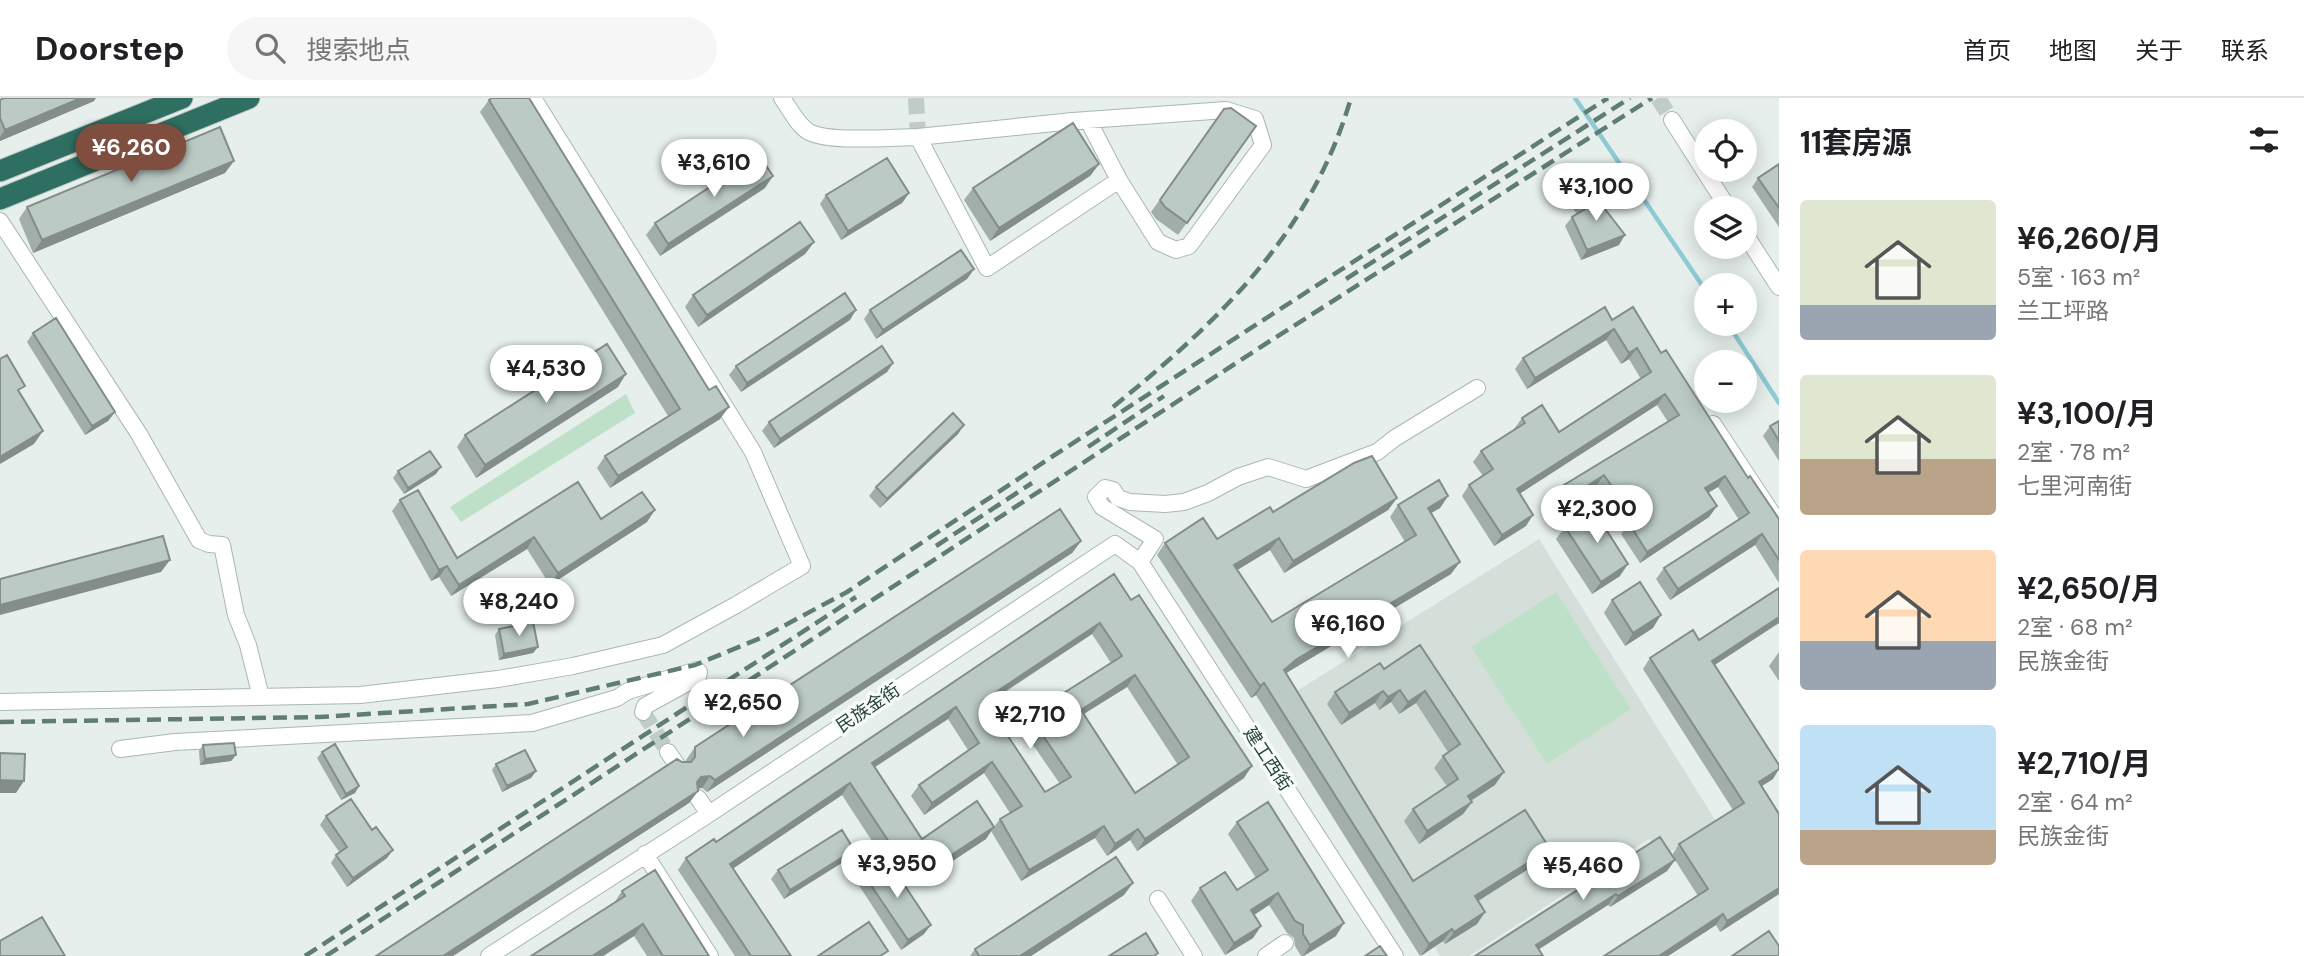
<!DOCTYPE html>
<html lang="zh">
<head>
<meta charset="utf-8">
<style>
  body { margin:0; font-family:"DM Sans","Noto Sans SC",sans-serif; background:#f6f6f6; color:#202124; height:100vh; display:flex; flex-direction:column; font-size:26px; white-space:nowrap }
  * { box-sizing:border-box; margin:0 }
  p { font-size:23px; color:#757577 }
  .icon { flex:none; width:38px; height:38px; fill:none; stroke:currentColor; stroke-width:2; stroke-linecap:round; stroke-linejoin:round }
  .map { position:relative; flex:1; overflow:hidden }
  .details { display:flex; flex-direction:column; background:#fff; width:525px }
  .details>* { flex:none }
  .tools { position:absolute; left:1694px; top:21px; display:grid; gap:14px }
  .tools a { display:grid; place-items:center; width:63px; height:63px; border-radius:50%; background:#fff; box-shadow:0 4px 18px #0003; font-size:35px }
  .price { position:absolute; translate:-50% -60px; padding:0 16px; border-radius:24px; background:#fff; color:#222; font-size:23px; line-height:46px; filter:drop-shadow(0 2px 4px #0008) }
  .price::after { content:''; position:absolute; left:50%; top:42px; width:21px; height:16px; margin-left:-10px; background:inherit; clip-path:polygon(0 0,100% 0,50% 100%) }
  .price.selected { background:#7f4e3f; color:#fff }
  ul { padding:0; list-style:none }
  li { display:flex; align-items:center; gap:21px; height:175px; padding:0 21px }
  li span { display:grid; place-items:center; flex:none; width:196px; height:140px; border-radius:7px; color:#555 }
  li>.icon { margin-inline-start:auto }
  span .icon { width:84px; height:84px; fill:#fffc; stroke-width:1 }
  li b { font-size:30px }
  h2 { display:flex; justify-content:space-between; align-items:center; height:84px; padding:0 21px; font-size:30px }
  header { display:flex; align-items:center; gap:42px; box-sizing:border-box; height:98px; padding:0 35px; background:#fff; border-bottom:2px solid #e0e0e0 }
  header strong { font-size:33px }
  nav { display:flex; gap:38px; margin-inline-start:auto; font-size:24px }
  .search { width:490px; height:63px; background:#f6f6f6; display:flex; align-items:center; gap:18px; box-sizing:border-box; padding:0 24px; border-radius:38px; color:#757577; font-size:26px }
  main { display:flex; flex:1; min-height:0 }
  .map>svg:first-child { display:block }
  .built { fill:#d4dfda }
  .green { fill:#bfe0c8 }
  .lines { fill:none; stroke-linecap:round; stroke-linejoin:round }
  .stream { stroke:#8ec9d4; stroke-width:4.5 }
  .minor-tunnel { stroke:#bfccc8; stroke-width:16; stroke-dasharray:16 8; stroke-linecap:butt }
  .minor-casing { stroke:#a8b8b2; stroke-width:18 }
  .highway-casing { stroke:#c2cac8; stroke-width:23 }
  .minor { stroke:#fff; stroke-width:16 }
  .highway { stroke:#2f6f62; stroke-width:21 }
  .rail { stroke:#5f7d75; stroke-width:4.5; stroke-dasharray:14 7; stroke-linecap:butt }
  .wall { fill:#a1aea9; fill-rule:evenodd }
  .shaded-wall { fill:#838d89 }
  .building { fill:#bbcac4; stroke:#838d89; stroke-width:2; fill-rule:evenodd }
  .labels { text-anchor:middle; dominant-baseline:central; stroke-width:7; stroke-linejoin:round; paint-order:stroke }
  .street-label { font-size:18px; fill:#24423a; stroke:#f7fbf9 }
</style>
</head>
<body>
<header>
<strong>Doorstep</strong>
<div class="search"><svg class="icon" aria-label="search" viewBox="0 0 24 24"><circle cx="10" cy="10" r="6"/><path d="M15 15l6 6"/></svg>搜索地点</div>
<nav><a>首页</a><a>地图</a><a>关于</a><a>联系</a></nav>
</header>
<main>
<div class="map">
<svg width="1779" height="858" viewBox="0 0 1779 858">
  <rect width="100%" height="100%" fill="#e6efeb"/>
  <path class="built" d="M1539,441L1716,723L1663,759L1649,741L1469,858H1440L1284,601Z"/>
  <path class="green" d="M626,296L635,315L461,424L450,409Z
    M1556,494L1631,611L1547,666L1471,549Z"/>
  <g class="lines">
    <path class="stream" d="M1575,0L1706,193
      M1728,226L1779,305"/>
    <path class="minor-tunnel" d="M916,0L918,39
      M1658,0L1672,22
      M643,614L668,654"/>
    <g class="minor-casing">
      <path id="minor" d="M782,0C790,11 797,27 809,34C830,45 892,39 918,39L987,170L1119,82L1158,144L1176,152L1189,148L1263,47L1255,21L1226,12L1073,23L918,39
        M1088,22L1119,82
        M1672,22L1728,110
        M0,123L139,336L199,442L209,446L222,447L236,517L248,547L261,599
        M1745,136L1779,189
        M1713,326L1779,426
        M1140,464L1155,441L1102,409L1096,399L1105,390L1113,392L1118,400L1130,404L1165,406L1184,404L1208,395L1238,379L1268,369L1306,381L1377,354L1395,340L1477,290
        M0,604L360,597L498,581L573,568L663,547L736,507L802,468L753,354L533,0
        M120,651L175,644L532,625L617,600L628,593L697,572L699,574L698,579L645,608L643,614
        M668,654L677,667
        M698,700L709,716
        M645,756L710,858
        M1158,801L1194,858
        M489,858L709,716L1115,446L1140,464L1395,858
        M1266,858L1285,845"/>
    </g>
    <g class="highway-casing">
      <path id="highway" d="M0,73L182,0
        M0,101L249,0"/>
    </g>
    <use href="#minor" class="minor"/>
    <use href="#highway" class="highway"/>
    <path class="rail" d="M1496,72L1608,0
      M1346,181L1630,0
      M1113,309C1220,222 1311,136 1351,0
      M1088,349L1164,298
      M936,448L1032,385
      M0,624L319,619L528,606L695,567L763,539L847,494L1053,358L1503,67
      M305,858L856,499
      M326,858L1270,243L1652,0"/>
  </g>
  <path class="wall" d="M0,2L94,3L0,43Z
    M489,2L709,292L720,321L610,390L597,370L605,358L668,318L480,14Z
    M1224,11L1256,28L1178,137L1156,121L1151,114Z
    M1099,66L1090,78L990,143L964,102L973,90Z
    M1779,66V129L1752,89L1758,80Z
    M225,75L33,155L19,121L27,109Z
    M765,90L660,158L646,137L655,125Z
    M909,95L902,105L841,142L820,106L826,97Z
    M1577,98L1619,147L1581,162L1565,128L1572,119L1577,116L1571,108Z
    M814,144L805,156L698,229L685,209L693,197Z
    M974,171L967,181L876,241L864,221L870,212Z
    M850,222L741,294L729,277L736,268Z
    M1612,222L1661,255L1748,380L1779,421V485L1755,447L1670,502L1656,481L1664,470L1739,422L1718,389L1708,395L1717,408L1709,419L1640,465L1621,436L1626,430L1596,388L1564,409L1557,398L1564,387L1668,324L1657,307L1520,395L1526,428L1494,448L1462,398L1469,387L1483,378L1473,364L1481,353L1514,331L1522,320L1559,334L1641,281L1629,261L1621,266L1606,242L1527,291L1515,271L1523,260Z
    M33,235L115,314L108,323L85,337L27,244Z
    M893,265L887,274L774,350L762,333L769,324Z
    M618,289L476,380L457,349L465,337Z
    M1779,323V363L1763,338L1770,328Z
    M964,327L958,336L880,410L869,398L876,389Z
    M398,373L436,376L404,396L393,380Z
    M1448,398L1440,410L1431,415L1451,476L1286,575L1413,783L1541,763L1478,803L1485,814L1477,826L1445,846L1443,843L1420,858L1256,597L1251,600L1157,457L1165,445L1217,441L1273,414L1397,400L1388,412L1284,475L1270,452L1237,472L1272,524L1405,444L1390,419L1398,407Z
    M400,402L457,460L601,421L647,424L550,487L527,451L451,498L439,479L431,483L392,413Z
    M1565,429L1620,478L1592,496L1556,441Z
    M1081,443L1072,455L707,694L702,690L697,691L698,693L689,705L453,858H376L682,664H686V662L695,649Z
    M1114,476L1244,680L1137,753L1130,742L1107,758L1095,740L1021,783L991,733L986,741L922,783L907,760L893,770L924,836L901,852L858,786L864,777L885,763L842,697L733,770L791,858H735L678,772L686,760L716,744ZM1092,536L1111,565L1029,617L1020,628L1060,686L1045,694L987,606ZM1127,589L1178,667L1135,695L1084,616ZM948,621L968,652L919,687L911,698L924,717L984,675L1010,715L1000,721L994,729L922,741L874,669Z
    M1612,502L1653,530L1625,548L1604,515Z
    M499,531L538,549L533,555L499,562L495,537Z
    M1699,542L1715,567L1773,681L1761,688L1779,716V796L1720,834L1716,827L1668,858H1604L1698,798L1675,762L1667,773L1610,809L1608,807L1538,852L1475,858L1672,757L1679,746L1733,712L1643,571L1650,560Z
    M1420,547L1495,687L1471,703L1472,704L1463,716L1419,746L1404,723L1413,711L1447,688L1434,670L1443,658L1448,654L1416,605L1399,616L1391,604L1379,612L1375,605L1341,627L1327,606L1335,594L1384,571Z
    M1779,554V583L1769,568Z
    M203,647L236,657L231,663L200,667L199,653Z
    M322,654L359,688L355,695L341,702L317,660Z
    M496,666L536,673L531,680L502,694L492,672Z
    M326,718L372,732L387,760L347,789L331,765L336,757L340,755L320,727Z
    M1237,724L1336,838L1304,858H1301L1295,848L1294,840L1287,835L1269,807L1254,817L1261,828L1253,840L1225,857L1191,803L1200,790L1237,792L1256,780L1228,736Z
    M848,761L784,801L771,781L778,772Z
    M622,793L709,858H647L634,838L603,858H531L614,805Z
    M1124,797L1031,858H970L975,851Z"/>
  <path class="shaded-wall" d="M81,0H96L94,3L0,43V39L5,32Z
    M234,63L225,75L33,155L42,142Z
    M1099,66L1090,78L990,143L999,130Z
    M773,78L765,90L660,158L668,146Z
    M909,95L902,105L841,142L848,133Z
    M1625,137L1619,147L1581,162L1587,152Z
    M814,144L805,156L698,229L707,217Z
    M974,171L967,181L876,241L883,232Z
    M856,212L850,222L741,294L747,285Z
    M1614,231L1606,242L1527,291L1535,280Z
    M1637,250L1629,261L1621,266L1629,255Z
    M893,265L887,274L774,350L780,341Z
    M626,276L618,289L476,380L485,367Z
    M1665,296L1657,307L1510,402L1517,391Z
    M729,309L720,321L610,390L618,378Z
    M115,314L108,323L85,337L92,328Z
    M964,327L958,336L880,410L887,401Z
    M43,333L34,346L0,366V359Z
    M441,369L436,376L404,396L408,390Z
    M1604,377L1596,388L1564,409L1572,398Z
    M1725,378L1718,389L1697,401L1705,390Z
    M1448,398L1440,410L1419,422L1428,410Z
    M1397,400L1388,412L1284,475L1293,463Z
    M1717,408L1709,419L1640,465L1647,454Z
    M655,412L647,424L550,487L558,475Z
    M1533,417L1526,428L1494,448L1502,437Z
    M1762,436L1755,447L1670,502L1678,491Z
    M534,439L527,451L451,498L459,487Z
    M1279,440L1270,452L1226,479L1234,467Z
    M1081,443L1072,455L707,694L715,682Z
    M170,462L161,474L0,517V507Z
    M1460,464L1451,476L1288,574L1276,584L1284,572L1297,561Z
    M1628,466L1620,478L1592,496L1601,484Z
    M447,468L439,479L431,483L439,472Z
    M1661,517L1653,530L1625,548L1633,535Z
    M1779,519V525L1704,574L1712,563Z
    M1100,525L1092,536L975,613L984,602Z
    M538,549L533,555L499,562L504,556Z
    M1135,577L1127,589L1072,623L1081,612Z
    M1264,585L1256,597L1251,600L1260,588Z
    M1400,592L1391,604L1379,612L1388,599Z
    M1383,593L1375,605L1341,627L1349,615Z
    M1425,593L1416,605L1399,616L1408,604Z
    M956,609L948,621L863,677L872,665Z
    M236,657L231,663L200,667L205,661Z
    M992,664L984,675L924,717L932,705Z
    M1252,668L1244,680L1137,753L1145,741Z
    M1779,671L1773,681L1751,695L1759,684Z
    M536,673L531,680L502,694L507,688Z
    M1504,674L1495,687L1459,710L1468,698Z
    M710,678L702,690L693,691L688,696L701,679Z
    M0,682L24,683L16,695H0Z
    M850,685L842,697L722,778L730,766Z
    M359,688L355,695L341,702L346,696Z
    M698,693L689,705L453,858H443Z
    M1472,704L1463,716L1419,746L1427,733Z
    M1104,728L1095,740L1021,783L1029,772Z
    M994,729L986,741L922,783L930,771Z
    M1138,731L1130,742L1107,758L1115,746Z
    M915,748L907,760L891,771L899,759Z
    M1550,751L1541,763L1467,810L1475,798Z
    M393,752L387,760L347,789L353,780Z
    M854,752L848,761L784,801L790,792Z
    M1675,762L1667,773L1610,809L1618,798Z
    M1133,785L1124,797L1031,858H1020Z
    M1779,790V796L1720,834L1727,823Z
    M1278,795L1269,807L1243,824L1251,812Z
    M1616,796L1608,807L1528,858L1536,847Z
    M1485,814L1477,826L1445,846L1454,834Z
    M1723,816L1716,827L1668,858H1659Z
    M1344,825L1336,838L1303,858L1310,847Z
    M643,826L634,838L603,858H592Z
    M931,827L924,836L901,852L908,842Z
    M1261,828L1253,840L1225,857L1234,845Z
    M1452,831L1443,843L1421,858L1429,846Z"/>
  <path class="building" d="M4,0H81L5,32L0,20V2Z
    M492,0H529L709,292L716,288L729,309L618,378L605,358L680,311L489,2Z
    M1231,10L1256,28L1187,125L1165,109L1160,102L1224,11Z
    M1073,25L1099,66L999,130L973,90Z
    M220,29L234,63L42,142L27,109Z
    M759,57L773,78L668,146L655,125Z
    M887,60L909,95L848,133L826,97Z
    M1779,66V110L1758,80Z
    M1591,93L1625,137L1587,152L1572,119L1587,110L1577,98Z
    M800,124L814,144L707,217L693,197Z
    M961,152L974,171L883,232L870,212Z
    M845,195L856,212L747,285L736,268Z
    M1605,209L1612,222L1633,209L1661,255L1666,252L1748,380L1750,378L1779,421V462L1762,436L1678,491L1664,470L1749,415L1725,378L1705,390L1717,408L1647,454L1629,425L1635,421L1604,377L1572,398L1564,387L1679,317L1665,296L1517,391L1533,417L1502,437L1469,387L1493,371L1481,353L1525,325L1522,320L1542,307L1559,334L1651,274L1637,250L1629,255L1614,231L1535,280L1523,260Z
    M56,220L115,314L92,328L33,235Z
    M607,246L626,276L485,367L465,337Z
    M882,248L893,265L780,341L769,324Z
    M7,257L25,288L18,292L43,333L0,359V261Z
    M953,315L964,327L887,401L876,389Z
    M1779,323V343L1770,328Z
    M430,353L441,369L408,390L398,373Z
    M1372,358L1397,400L1293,463L1279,440L1234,467L1272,524L1416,437L1398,407L1439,382L1448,398L1428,410L1460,464L1297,561L1284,572L1413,783L1525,712L1550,751L1475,798L1485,814L1454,834L1452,831L1429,846L1264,585L1260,588L1165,445L1203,420L1217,441L1270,409L1273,414L1354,365Z
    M578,384L601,421L642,394L655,412L558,475L534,439L459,487L447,468L439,472L400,402L418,392L457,460Z
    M1060,411L1081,443L715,682L710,678L701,679L697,684L698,693L443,858H376L677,661L682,664H691L695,659V649Z
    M1593,411L1628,466L1601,484L1565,429Z
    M163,438L170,462L0,507V481Z
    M1114,476L1131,502L1139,497L1252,668L1145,741L1138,731L1115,746L1104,728L1029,772L1000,721L1022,708L992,664L932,705L919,687L979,645L956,609L872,665L922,741L977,703L994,729L930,771L915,748L899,759L850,685L730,766L791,858H751L686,760L714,741L716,744ZM1100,525L1122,558L1029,617L1071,679L1045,694L984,602ZM1135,577L1189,659L1135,695L1081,612Z
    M1640,484L1661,517L1633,535L1612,502Z
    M1779,490V519L1712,563L1779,667V671L1759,684L1779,716V790L1727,823L1723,816L1659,858H1604L1708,791L1679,746L1744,705L1650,560L1693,532L1699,542Z
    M533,524L538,549L504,556L499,531Z
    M1420,547L1504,674L1468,698L1472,704L1427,733L1413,711L1458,681L1443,658L1460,646L1425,593L1408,604L1400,592L1388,599L1383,593L1349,615L1335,594L1380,565L1384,571Z
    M234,645L236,657L205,661L203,647Z
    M335,646L359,688L346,696L322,654Z
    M525,652L536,673L507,688L496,666Z
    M0,655L25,656L24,683L0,682Z
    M351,701L372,732L376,729L393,752L353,780L336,757L347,749L326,718Z
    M1268,704L1344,825L1310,847L1303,836V827L1295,823L1278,795L1251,812L1261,828L1234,845L1200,790L1225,774L1237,792L1268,772L1237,724Z
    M842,732L854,752L790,792L778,772Z
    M1660,739L1675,762L1618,798L1616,796L1536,847L1543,858H1475Z
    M1116,759L1133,785L1020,858H979L975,851Z
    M887,761L931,827L908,842L864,777Z
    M655,772L709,858H663L643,826L592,858H531L625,798L622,793Z
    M42,819L65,858H0V843Z
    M869,824L888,853L880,858H818Z
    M1769,833L1779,848V858H1732Z
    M1146,835L1158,855L1154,858H1109Z
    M1380,848L1387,858H1365Z"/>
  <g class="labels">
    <g class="street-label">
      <text transform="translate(868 610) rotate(-34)">民族金街</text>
      <text transform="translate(1268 661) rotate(57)">建工西街</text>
    </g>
  </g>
</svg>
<div class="tools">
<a><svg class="icon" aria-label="locate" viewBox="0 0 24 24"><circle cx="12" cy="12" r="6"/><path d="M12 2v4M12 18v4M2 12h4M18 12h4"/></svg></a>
<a><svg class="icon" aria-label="layers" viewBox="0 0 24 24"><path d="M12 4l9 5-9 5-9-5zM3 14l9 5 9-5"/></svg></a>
<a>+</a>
<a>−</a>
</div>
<b class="price selected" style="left:131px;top:86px">¥6,260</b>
<b class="price" style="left:714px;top:101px">¥3,610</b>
<b class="price" style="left:1596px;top:125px">¥3,100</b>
<b class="price" style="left:546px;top:307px">¥4,530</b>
<b class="price" style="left:1597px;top:447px">¥2,300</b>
<b class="price" style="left:519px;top:540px">¥8,240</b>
<b class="price" style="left:1348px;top:562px">¥6,160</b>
<b class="price" style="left:743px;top:641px">¥2,650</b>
<b class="price" style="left:1030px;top:653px">¥2,710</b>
<b class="price" style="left:897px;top:802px">¥3,950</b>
<b class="price" style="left:1583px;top:804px">¥5,460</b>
</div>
<section class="details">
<h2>11套房源<svg class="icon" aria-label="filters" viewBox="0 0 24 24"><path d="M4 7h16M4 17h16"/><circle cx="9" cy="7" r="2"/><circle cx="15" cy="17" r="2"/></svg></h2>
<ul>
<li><span style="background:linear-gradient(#dfe7d0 75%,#9aa5b1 0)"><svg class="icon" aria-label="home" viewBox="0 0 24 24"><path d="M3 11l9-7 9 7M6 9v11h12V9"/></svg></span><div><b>¥6,260/月</b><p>5室 · 163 m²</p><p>兰工坪路</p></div></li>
<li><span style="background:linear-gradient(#dfe7d0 60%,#b9a48a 0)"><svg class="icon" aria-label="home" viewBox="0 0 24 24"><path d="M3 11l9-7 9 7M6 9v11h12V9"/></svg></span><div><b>¥3,100/月</b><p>2室 · 78 m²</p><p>七里河南街</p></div></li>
<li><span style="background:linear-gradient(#ffd9b3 65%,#9aa5b1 0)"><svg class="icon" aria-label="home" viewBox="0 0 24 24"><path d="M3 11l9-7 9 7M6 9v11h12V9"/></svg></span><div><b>¥2,650/月</b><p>2室 · 68 m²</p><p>民族金街</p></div></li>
<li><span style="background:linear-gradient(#bfe0f5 75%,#b9a48a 0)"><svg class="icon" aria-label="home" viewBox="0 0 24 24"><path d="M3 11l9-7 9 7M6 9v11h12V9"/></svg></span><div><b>¥2,710/月</b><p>2室 · 64 m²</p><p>民族金街</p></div></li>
</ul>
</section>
</main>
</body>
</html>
